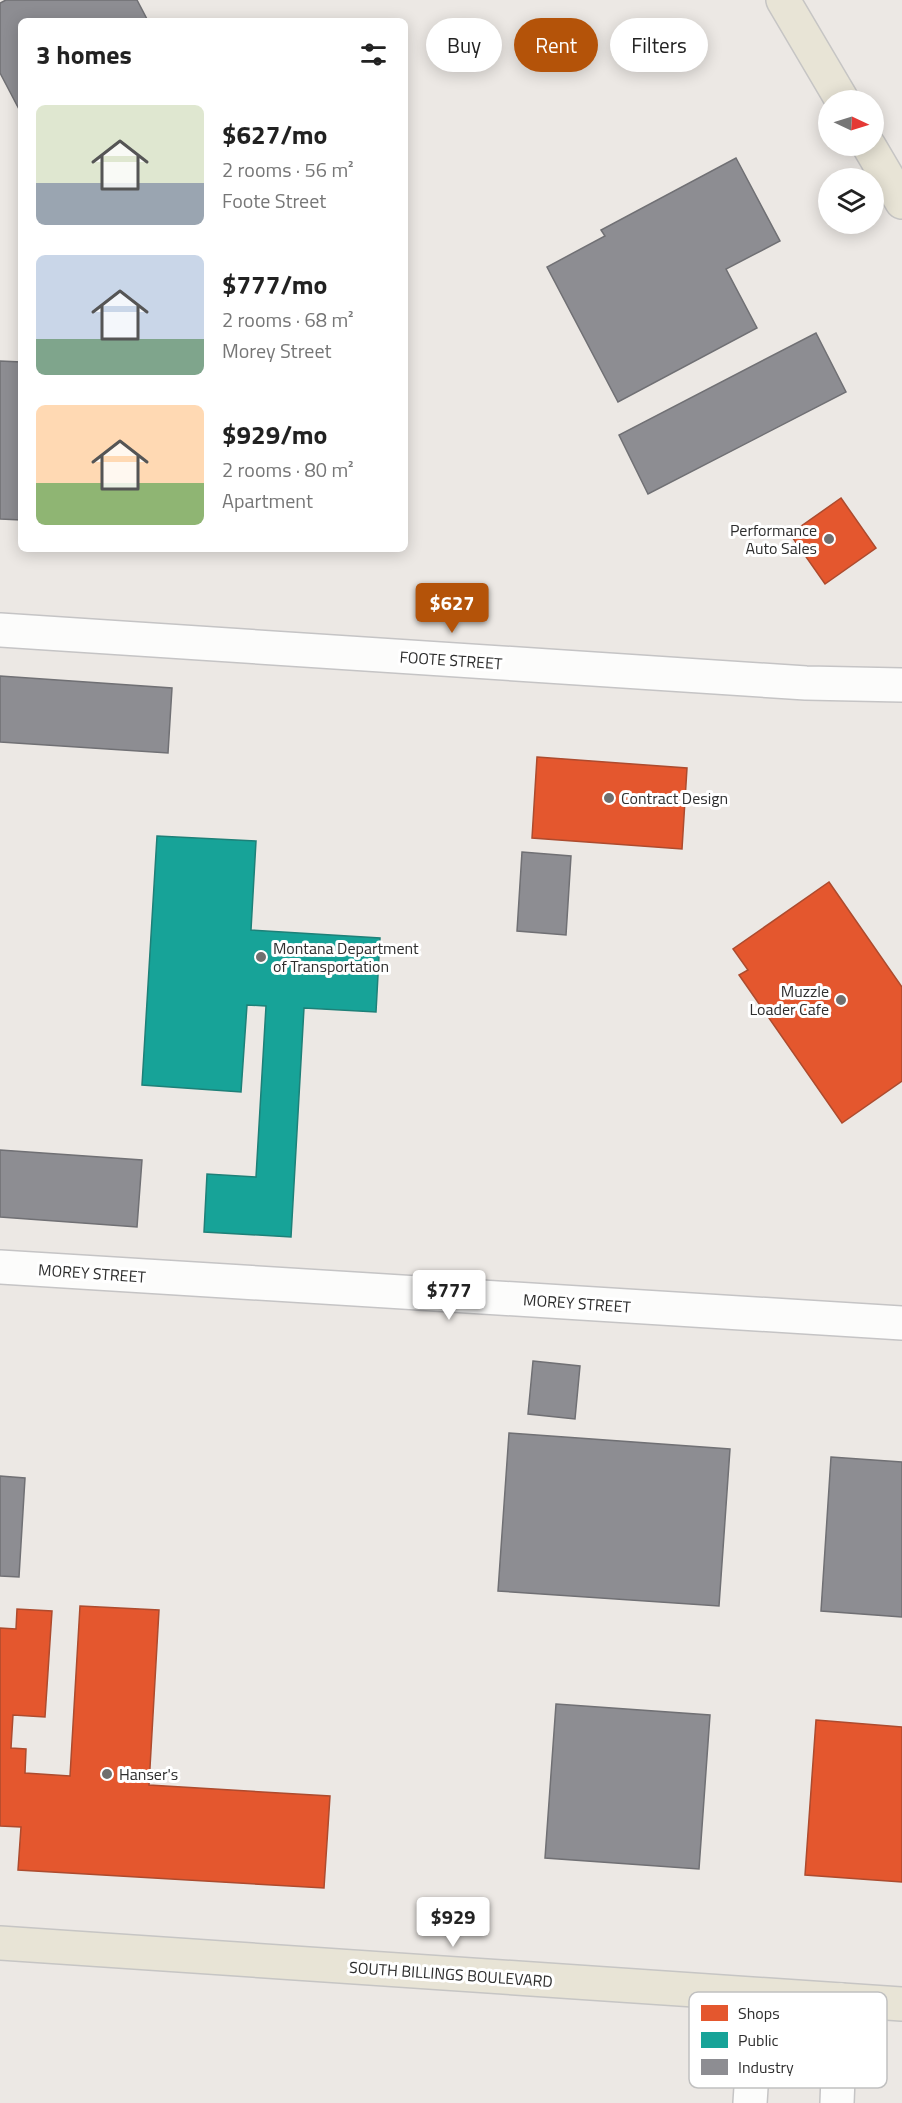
<!DOCTYPE html>
<html lang="en">
<head>
<meta charset="utf-8">
<style>
  body { margin:0; font-family:"Titillium Web",sans-serif; background:#f6f6f6; color:#222; height:100vh; display:flex; flex-direction:column; font-size:22px; white-space:nowrap }
  * { box-sizing:border-box; margin:0 }
  p { font-size:20px; color:#767676 }
  .icon { flex:none; width:33px; height:33px; fill:none; stroke:currentColor; stroke-width:2; stroke-linecap:round; stroke-linejoin:round }
  .map { position:relative; flex:1; overflow:hidden }
  .sheet { position:absolute; left:18px; top:18px; width:390px; height:534px; display:flex; flex-direction:column; background:#fff; border-radius:9px; box-shadow:0 3px 15px #0003 }
  .sheet>* { flex:none }
  .banner { position:absolute; left:426px; top:18px; width:386px; height:54px; display:flex; gap:12px }
  .needle { width:39px; rotate:94deg }
  .buttons { position:absolute; left:818px; top:90px; display:grid; gap:12px }
  .buttons a { display:grid; place-items:center; width:66px; height:66px; border-radius:50%; background:#fff; box-shadow:0 3px 15px #0003; font-size:30px }
  .price { position:absolute; translate:-50% -51px; padding:0 14px; border-radius:6px; background:#fff; color:#222; font-size:20px; line-height:39px; filter:drop-shadow(0 2px 3px #0008) }
  .price::after { content:''; position:absolute; left:50%; top:36px; width:18px; height:14px; margin-left:-9px; background:inherit; clip-path:polygon(0 0,100% 0,50% 100%) }
  .price.active { background:#b45309; color:#fff }
  ul { padding:0; list-style:none }
  li { display:flex; align-items:center; gap:18px; height:150px; padding:0 18px }
  li span { display:grid; place-items:center; flex:none; width:168px; height:120px; border-radius:9px; color:#555 }
  li>.icon { margin-inline-start:auto }
  span .icon { width:72px; height:72px; fill:#fffc; stroke-width:1 }
  li b { font-size:26px }
  h2 { display:flex; justify-content:space-between; align-items:center; height:72px; padding:0 18px; font-size:26px }
  .chip { padding:0 21px; border-radius:27px; background:#fff; box-shadow:0 3px 15px #0003; font-size:21px; line-height:54px }
  .chip.active { background:#b45309; color:#fff }
  .map>svg:first-child { display:block }
  .shops { fill:#e4572e; stroke:#ad4b2e; stroke-width:1.5 }
  .public { fill:#17a398; stroke:#1e8078; stroke-width:1.5 }
  .industry { fill:#8d8d92; stroke:#707074; stroke-width:1.5 }
  .lines { fill:none; stroke-linecap:round; stroke-linejoin:round }
  .minor-casing { stroke:#c5c4c5; stroke-width:36 }
  .major-casing { stroke:#c6c5c4; stroke-width:36 }
  .minor { stroke:#fcfcfb; stroke-width:33 }
  .major { stroke:#e8e4d6; stroke-width:33 }
  .poi-dot { fill:#706f6e; stroke:#fff; stroke-width:2 }
  .labels { text-anchor:middle; dominant-baseline:central; stroke-width:6; stroke-linejoin:round; paint-order:stroke }
  .poi-label { font-size:16px; fill:#2e2e2e; stroke:#fff; text-anchor:start }
  .street-label { font-size:16px; fill:#2e2e2e; stroke:#fff }
  .key { fill:#fff; stroke:#c0c0c0; stroke-width:1.5 }
  .key-label { font-size:16px; fill:#2e2e2e }
</style>
</head>
<body>
<div class="map">
<svg width="902" height="2103" viewBox="0 0 902 2103">
  <rect width="100%" height="100%" fill="#ece8e4"/>
  <path class="shops" d="M841,498L876,548L825,584L790,534Z
    M537,757L687,768L682,849L532,838Z
    M829,882L902,987V1081L842,1123L739,975L748,970L733,949Z
    M80,1606L159,1610L149,1785L330,1796L324,1888L18,1870L21,1827L0,1826V1628L16,1629L17,1609L52,1611L45,1717L13,1715L11,1748L26,1749L25,1773L70,1776Z
    M816,1720L902,1727V1882L805,1875Z"/>
  <path class="public" d="M157,836L256,841L251,930L380,938L376,1012L304,1008L291,1237L204,1232L207,1174L256,1177L266,1006L247,1005L241,1092L142,1085Z"/>
  <path class="industry" d="M6,0H137L148,21H21V113L0,73V3Z
    M736,158L780,241L726,269L757,328L618,402L547,267L605,236L601,230Z
    M816,333L846,392L648,494L619,435Z
    M0,361L21,362V520L0,519Z
    M0,676L172,688L168,753L0,742Z
    M522,852L571,856L566,935L517,931Z
    M0,1150L142,1160L137,1227L0,1217Z
    M533,1361L580,1366L575,1419L528,1414Z
    M509,1433L730,1449L719,1606L498,1591Z
    M831,1457L902,1462V1617L821,1611Z
    M0,1476L25,1478L19,1577L0,1576Z
    M556,1704L710,1715L699,1869L545,1858Z"/>
  <g class="lines">
    <g class="minor-casing">
      <path id="minor" d="M0,630L806,683L902,685
        M0,1267L902,1323
        M750,2103L757,1995
        M837,2103L841,2000"/>
    </g>
    <g class="major-casing">
      <path id="major" d="M783,0L842,100
        M869,146L902,202
        M0,1943L902,2004"/>
    </g>
    <use href="#minor" class="minor"/>
    <use href="#major" class="major"/>
  </g>
  <g class="poi-dot">
    <circle cx="829" cy="539" r="6"/>
    <circle cx="609" cy="798" r="6"/>
    <circle cx="261" cy="957" r="6"/>
    <circle cx="841" cy="1000" r="6"/>
    <circle cx="107" cy="1774" r="6"/>
  </g>
  <g class="labels">
    <g class="poi-label">
      <text x="817" y="530" text-anchor="end">Performance<tspan x="817" dy="18">Auto Sales</tspan></text>
      <text x="621" y="798">Contract Design</text>
      <text x="273" y="948">Montana Department<tspan x="273" dy="18">of Transportation</tspan></text>
      <text x="829" y="991" text-anchor="end">Muzzle<tspan x="829" dy="18">Loader Cafe</tspan></text>
      <text x="119" y="1774">Hanser's</text>
    </g>
    <g class="street-label">
      <text transform="translate(451 660) rotate(4)">FOOTE STREET</text>
      <text transform="translate(92 1273) rotate(4)">MOREY STREET</text>
      <text transform="translate(577 1303) rotate(4)">MOREY STREET</text>
      <text transform="translate(451 1974) rotate(4)">SOUTH BILLINGS BOULEVARD</text>
    </g>
  </g>
  <rect x="689" y="1992" width="198" height="96" rx="9" class="key"/>
  <rect x="701" y="2005" width="27" height="16" fill="#e4572e"/>
  <rect x="701" y="2032" width="27" height="16" fill="#17a398"/>
  <rect x="701" y="2059" width="27" height="16" fill="#8d8d92"/>
  <g class="key-label">
    <text x="738" y="2019">Shops</text>
    <text x="738" y="2046">Public</text>
    <text x="738" y="2073">Industry</text>
  </g>
</svg>
<div class="buttons">
<a><svg class="needle" viewBox="-14 -14 28 28"><path d="M0-13l5 13h-10z" fill="#e53935"/><path d="M0 13l5-13h-10z" fill="#767676"/></svg></a>
<a><svg class="icon" aria-label="layers" viewBox="0 0 24 24"><path d="M12 4l9 5-9 5-9-5zM3 14l9 5 9-5"/></svg></a>
</div>
<b class="price active" style="left:452px;top:634px">$627</b>
<b class="price" style="left:449px;top:1321px">$777</b>
<b class="price" style="left:453px;top:1948px">$929</b>
<div class="banner">
<a class="chip">Buy</a>
<a class="chip active">Rent</a>
<a class="chip">Filters</a>
</div>
<section class="sheet">
<h2>3 homes<svg class="icon" aria-label="filters" viewBox="0 0 24 24"><path d="M4 7h16M4 17h16"/><circle cx="9" cy="7" r="2"/><circle cx="15" cy="17" r="2"/></svg></h2>
<ul>
<li><span style="background:linear-gradient(#dfe7d0 65%,#9aa5b1 0)"><svg class="icon" aria-label="home" viewBox="0 0 24 24"><path d="M3 11l9-7 9 7M6 9v11h12V9"/></svg></span><div><b>$627/mo</b><p>2 rooms · 56 m²</p><p>Foote Street</p></div></li>
<li><span style="background:linear-gradient(#c9d6e8 70%,#7fa58c 0)"><svg class="icon" aria-label="home" viewBox="0 0 24 24"><path d="M3 11l9-7 9 7M6 9v11h12V9"/></svg></span><div><b>$777/mo</b><p>2 rooms · 68 m²</p><p>Morey Street</p></div></li>
<li><span style="background:linear-gradient(#ffd9b3 65%,#8fb573 0)"><svg class="icon" aria-label="home" viewBox="0 0 24 24"><path d="M3 11l9-7 9 7M6 9v11h12V9"/></svg></span><div><b>$929/mo</b><p>2 rooms · 80 m²</p><p>Apartment</p></div></li>
</ul>
</section>
</div>
</body>
</html>
